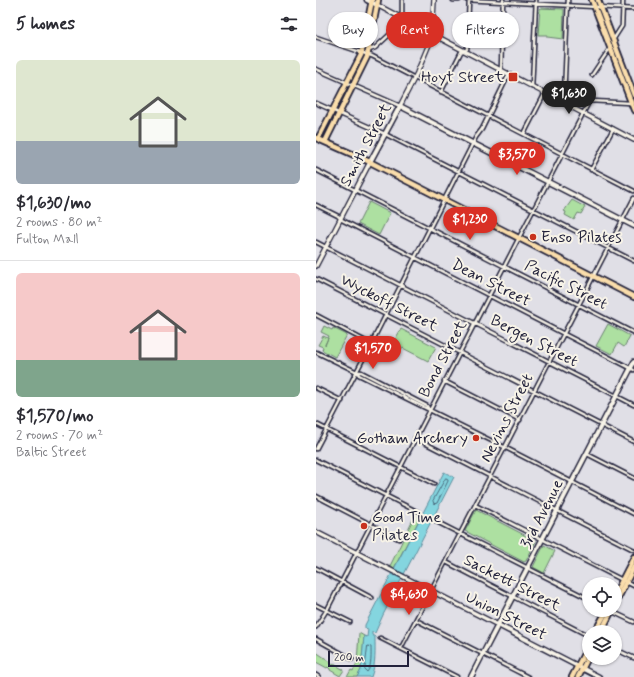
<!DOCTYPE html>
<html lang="en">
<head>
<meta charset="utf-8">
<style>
  body { margin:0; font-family:Mynerve,sans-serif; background:#f2f2f3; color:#2b2b33; height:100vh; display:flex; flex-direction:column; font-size:15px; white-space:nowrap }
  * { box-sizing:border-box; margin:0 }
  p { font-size:13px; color:#7c7c81 }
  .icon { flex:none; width:22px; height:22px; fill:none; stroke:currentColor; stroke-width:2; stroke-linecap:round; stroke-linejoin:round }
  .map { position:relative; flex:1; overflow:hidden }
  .drawer { display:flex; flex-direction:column; background:#fff; width:316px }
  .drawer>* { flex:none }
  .banner { position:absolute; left:12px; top:12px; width:246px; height:36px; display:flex; gap:8px }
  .controls { position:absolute; left:266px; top:577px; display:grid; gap:8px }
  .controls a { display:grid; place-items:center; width:40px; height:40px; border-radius:50%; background:#fff; box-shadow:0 1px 3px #0004; font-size:20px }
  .scale { position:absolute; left:12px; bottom:10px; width:81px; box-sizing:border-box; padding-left:4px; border:2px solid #22223b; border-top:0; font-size:11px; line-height:14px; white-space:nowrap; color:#22223b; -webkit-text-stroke:3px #f7f3e8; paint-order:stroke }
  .price { position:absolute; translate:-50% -34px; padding:0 9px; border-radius:14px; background:#d93025; color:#fff; font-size:13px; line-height:26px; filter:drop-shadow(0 1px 2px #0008) }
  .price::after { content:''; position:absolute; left:50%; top:24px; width:12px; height:9px; margin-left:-6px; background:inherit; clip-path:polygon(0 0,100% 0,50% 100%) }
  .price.current { background:#222; color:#fff }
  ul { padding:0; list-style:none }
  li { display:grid; align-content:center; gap:8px; height:212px; padding:0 16px }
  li+li { border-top:1px solid #e1e1e2 }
  li span { display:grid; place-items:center; height:124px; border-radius:6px; color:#555 }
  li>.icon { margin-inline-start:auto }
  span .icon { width:72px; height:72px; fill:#fffc; stroke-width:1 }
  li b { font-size:17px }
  h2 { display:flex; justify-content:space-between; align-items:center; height:48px; padding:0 16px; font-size:17px }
  .chip { padding:0 14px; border-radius:18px; background:#fff; box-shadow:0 1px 3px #0004; font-size:14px; line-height:36px }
  .chip.current { background:#d93025; color:#fff }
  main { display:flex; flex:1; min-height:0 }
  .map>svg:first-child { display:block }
  .green { fill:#ade0a1; stroke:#68816e }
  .water { fill:#84d5df; stroke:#5d8d9d }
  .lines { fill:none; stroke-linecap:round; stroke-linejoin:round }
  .shore { stroke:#496a7d; stroke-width:1 }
  .minor-casing { stroke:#22223b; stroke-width:5.5 }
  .tertiary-casing { stroke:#22223b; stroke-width:6 }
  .secondary-casing { stroke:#22223b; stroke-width:7 }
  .primary-casing { stroke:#22223b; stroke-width:8 }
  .minor { stroke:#f7f3e8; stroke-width:2.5 }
  .tertiary { stroke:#f7f3e8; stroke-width:3.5 }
  .secondary { stroke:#f7f3e8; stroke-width:4 }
  .primary { stroke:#faddab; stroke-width:4.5 }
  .poi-dot { fill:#c8321e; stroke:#f7f3e8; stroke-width:1.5 }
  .labels { text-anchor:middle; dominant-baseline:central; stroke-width:4; stroke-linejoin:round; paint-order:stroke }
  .poi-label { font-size:16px; fill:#22223b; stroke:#f7f3e8; text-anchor:end }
  .street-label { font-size:16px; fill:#22223b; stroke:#f7f3e8 }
</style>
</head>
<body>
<main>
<section class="drawer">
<h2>5 homes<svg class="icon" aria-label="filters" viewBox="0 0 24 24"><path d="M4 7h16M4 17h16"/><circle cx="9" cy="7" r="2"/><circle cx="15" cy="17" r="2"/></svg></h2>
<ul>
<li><span style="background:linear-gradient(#dfe7d0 65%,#9aa5b1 0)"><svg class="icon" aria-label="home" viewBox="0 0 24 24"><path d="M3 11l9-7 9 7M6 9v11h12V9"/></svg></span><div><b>$1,630/mo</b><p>2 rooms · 80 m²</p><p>Fulton Mall</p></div></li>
<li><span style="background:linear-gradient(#f6c9c9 70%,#7fa58c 0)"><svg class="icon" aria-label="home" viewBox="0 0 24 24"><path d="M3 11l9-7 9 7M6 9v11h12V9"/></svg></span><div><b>$1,570/mo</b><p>2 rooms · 70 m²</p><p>Baltic Street</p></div></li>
</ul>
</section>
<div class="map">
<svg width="318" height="677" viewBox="0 0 318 677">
  <rect width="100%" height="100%" fill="#e0dfe6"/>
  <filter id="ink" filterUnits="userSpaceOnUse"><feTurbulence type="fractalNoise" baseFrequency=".025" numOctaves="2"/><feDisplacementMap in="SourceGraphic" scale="8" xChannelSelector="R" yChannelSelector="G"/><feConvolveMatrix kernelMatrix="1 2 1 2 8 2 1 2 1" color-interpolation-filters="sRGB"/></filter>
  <g filter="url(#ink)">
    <path class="green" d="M224,8L248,9L247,39L231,37V35H222Z
      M256,200L269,207L265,214L262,213L258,220L249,215L250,212L248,211Z
      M53,202L74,213L63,235L42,224Z
      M292,324L314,336L308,347L302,343L296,354L280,346Z
      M8,326L16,330L17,328L31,335L19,357L6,350L7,347L2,345L7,336L12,338L9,345L13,336L5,332Z
      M85,329L120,347L112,361L77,343Z
      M160,510L220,541L210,561L208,562L149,531Z
      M99,515L104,518L78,568L74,566Z
      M228,545L239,551L228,573L217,567Z
      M43,633L48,636L45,670L41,677H31L35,670L37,671L41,663Z
      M0,652L15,662L14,663L17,665L18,664L28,670L24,676L14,670V669L12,667L11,668L0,662Z"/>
    <path class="water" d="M128,472L138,477L67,615L59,633L56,632V635L59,637C59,651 60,664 55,677H41L45,670L48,636L51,637L52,629L49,628V625Z"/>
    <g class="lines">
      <path class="shore" d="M130,478L132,479V481L121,503L118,504L117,501Z
        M52,646L55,647C55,654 56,667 51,672L49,670Z"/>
      <g class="minor-casing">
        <path id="minor" d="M137,0H143
          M151,0L318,9
          M0,37L56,56L318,191
          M297,40L306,26L307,0
          M53,50L59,48L86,23V0
          M0,69L84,106
          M185,70L187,0
          M276,75L294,48
          M216,87L220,0
          M125,92L145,52L151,49L153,0
          M246,102L248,98L252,0
          M0,103L69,134L318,261
          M208,134L229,93
          M0,170L318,333
          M275,170L297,129
          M0,205L22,216L26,220L318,370
          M0,242L318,405
          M0,279L318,442
          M0,315L55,344
          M0,352L41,372L43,375L192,449L318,514
          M41,372H45L111,406L113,410
          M128,381L204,420
          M0,388L26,401
          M0,424L118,484
          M99,438L318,550
          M0,449L55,344L160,137L166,129L193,74
          M271,454L318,478
          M0,460L102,512
          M0,496L83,539
          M159,505L318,586
          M121,522L273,599
          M130,562L273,636
          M0,568L56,598
          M0,605L34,622
          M295,611L318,622
          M100,620L212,677
          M0,627L12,608L273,102L275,101L315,103
          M64,638L141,677
          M0,639L36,659
          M85,648L318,198
          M299,649L318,658
          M0,675L3,677"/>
      </g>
      <g class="tertiary-casing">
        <path id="tertiary" d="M61,5L318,140
          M84,106L101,73L116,37L118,0
          M0,266L54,162
          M0,532L182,625"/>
      </g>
      <g class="secondary-casing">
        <path id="secondary" d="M51,0L61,5
          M54,162L84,106L318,226
          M182,625L283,677
          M155,677L318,362"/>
      </g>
      <g class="primary-casing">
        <path id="primary" d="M276,0L318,110
          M282,0L318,95
          M0,138L54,162L318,297
          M2,139L45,55L56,0
          M9,142L51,57L62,0
          M299,594L318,557
          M299,604L318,567
          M279,632L291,610
          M285,632L296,610
          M256,677L273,644
          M262,677L273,656"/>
      </g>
      <use href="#minor" class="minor"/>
      <use href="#tertiary" class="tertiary"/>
      <use href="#secondary" class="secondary"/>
      <use href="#primary" class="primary"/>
    </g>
  </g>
  <g class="poi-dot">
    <rect x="192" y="72" width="10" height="10" rx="2"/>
    <circle cx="217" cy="237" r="4"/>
    <circle cx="160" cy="438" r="4"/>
    <circle cx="48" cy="526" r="4"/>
  </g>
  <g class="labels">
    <g class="poi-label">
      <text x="188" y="77">Hoyt Street</text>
      <text x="225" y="237" text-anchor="start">Enso Pilates</text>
      <text x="152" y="438">Gotham Archery</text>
      <text x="56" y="517" text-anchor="start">Good Time<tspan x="56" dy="18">Pilates</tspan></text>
    </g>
    <g class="street-label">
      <text transform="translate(50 145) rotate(-62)">Smith Street</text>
      <text transform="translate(175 283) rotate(27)">Dean Street</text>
      <text transform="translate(250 285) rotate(27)">Pacific Street</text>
      <text transform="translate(73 303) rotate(27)">Wyckoff Street</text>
      <text transform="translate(218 341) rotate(27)">Bergen Street</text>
      <text transform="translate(127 359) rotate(-62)">Bond Street</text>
      <text transform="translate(191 418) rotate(-63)">Nevins Street</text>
      <text transform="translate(226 514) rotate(-63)">3rd Avenue</text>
      <text transform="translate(196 583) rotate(27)">Sackett Street</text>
      <text transform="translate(190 616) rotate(27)">Union Street</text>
    </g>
  </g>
</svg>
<div class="controls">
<a><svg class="icon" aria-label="locate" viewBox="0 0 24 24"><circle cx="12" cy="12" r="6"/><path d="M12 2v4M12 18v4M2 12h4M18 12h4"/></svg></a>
<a><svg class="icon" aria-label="layers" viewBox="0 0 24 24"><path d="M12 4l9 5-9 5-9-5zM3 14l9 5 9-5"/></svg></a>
</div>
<div class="scale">200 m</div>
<b class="price current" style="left:253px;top:115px">$1,630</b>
<b class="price" style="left:201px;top:176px">$3,570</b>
<b class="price" style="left:154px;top:241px">$1,230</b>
<b class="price" style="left:57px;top:370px">$1,570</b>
<b class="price" style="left:93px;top:616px">$4,630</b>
<div class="banner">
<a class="chip">Buy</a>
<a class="chip current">Rent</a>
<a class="chip">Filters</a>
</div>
</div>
</main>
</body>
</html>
